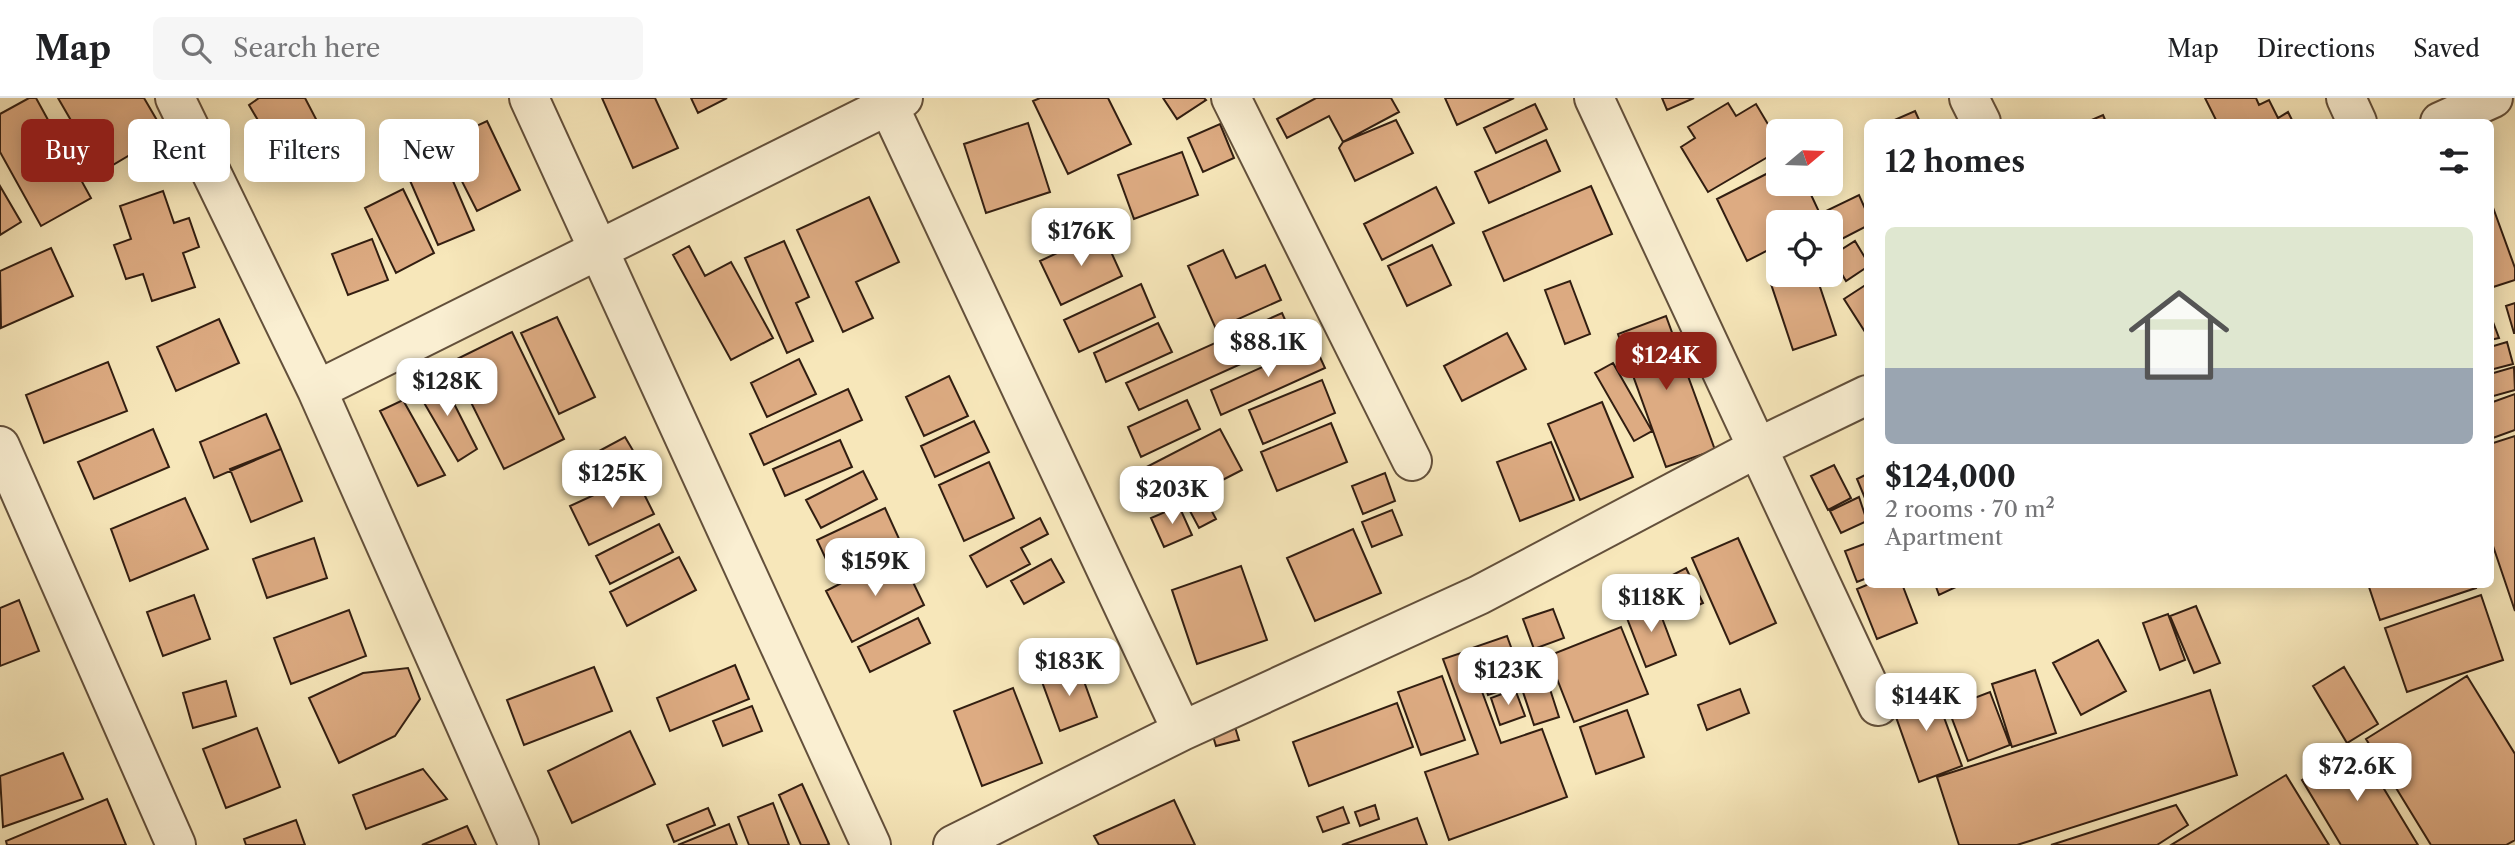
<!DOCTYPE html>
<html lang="en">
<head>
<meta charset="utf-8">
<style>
  body { margin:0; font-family:"Libre Caslon Text",serif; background:#f6f6f6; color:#202124; height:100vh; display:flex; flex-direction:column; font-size:26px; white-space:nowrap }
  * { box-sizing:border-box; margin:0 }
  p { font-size:23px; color:#757577 }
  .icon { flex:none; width:38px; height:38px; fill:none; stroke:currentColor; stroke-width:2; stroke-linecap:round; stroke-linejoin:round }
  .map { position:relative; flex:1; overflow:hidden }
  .drawer { position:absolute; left:1864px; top:21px; width:630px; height:469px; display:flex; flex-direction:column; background:#fff; border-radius:10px; box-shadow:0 4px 18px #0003 }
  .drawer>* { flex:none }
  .hud { position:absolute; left:21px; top:21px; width:665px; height:63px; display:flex; gap:14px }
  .needle { width:46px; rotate:71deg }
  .tools { position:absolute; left:1766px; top:21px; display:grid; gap:14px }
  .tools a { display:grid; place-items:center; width:77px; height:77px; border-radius:10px; background:#fff; box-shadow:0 4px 18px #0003; font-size:35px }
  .price { position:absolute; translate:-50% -60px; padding:0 16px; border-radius:14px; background:#fff; color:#222; font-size:23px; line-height:46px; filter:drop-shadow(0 2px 4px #0008) }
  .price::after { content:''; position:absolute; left:50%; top:42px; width:21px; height:16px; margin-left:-10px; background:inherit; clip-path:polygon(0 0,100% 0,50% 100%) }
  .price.on { background:#8f2418; color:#fff }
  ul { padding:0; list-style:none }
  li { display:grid; align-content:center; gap:14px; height:371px; padding:0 21px }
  li span { display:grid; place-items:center; height:217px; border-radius:10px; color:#555 }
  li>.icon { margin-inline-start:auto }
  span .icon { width:126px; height:126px; fill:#fffc; stroke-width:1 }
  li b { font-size:30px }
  h2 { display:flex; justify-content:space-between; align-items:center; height:84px; padding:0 21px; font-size:30px }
  .chip { padding:0 24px; border-radius:10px; background:#fff; box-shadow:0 4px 18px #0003; font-size:24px; line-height:63px }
  .chip.on { background:#8f2418; color:#fff }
  header { display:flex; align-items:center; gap:42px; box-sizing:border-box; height:98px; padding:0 35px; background:#fff; border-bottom:2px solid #e0e0e0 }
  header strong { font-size:33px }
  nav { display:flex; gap:38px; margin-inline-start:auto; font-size:24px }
  .search { width:490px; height:63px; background:#f6f6f6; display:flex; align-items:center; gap:18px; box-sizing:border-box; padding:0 24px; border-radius:10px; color:#757577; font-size:26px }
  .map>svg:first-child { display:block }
  .building { fill:#ddab82; stroke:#321e11; stroke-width:2 }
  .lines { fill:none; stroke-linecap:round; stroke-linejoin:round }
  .minor-casing { stroke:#63503b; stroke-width:42 }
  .minor { stroke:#faefd2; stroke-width:38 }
</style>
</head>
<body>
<header>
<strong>Map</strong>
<div class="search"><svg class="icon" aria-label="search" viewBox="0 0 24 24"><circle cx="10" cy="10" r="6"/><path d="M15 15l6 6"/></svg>Search here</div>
<nav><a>Map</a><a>Directions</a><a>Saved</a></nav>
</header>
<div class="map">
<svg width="2515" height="747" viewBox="0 0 2515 747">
  <rect width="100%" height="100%" fill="#f7e7ba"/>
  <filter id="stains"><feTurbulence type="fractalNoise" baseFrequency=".00286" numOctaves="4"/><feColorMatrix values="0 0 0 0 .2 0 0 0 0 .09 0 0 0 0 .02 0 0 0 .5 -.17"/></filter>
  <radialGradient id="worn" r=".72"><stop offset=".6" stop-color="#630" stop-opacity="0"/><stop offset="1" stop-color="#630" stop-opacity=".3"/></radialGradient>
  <path class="building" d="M29,0H36L91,100L41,128L0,54V16Z
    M58,0H144L165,36L101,74Z
    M259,0H305L329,46L286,70L249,7Z
    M602,0H655L678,50L633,70Z
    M691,0H727L698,15Z
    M1040,0H1108L1131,46L1068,76L1033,3Z
    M1163,0H1204L1206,2L1177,21Z
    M1316,0H1391L1399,14L1343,44L1329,18L1287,40L1277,21Z
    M1445,0H1514L1457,27Z
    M1662,0H1694L1667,12Z
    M2205,0H2256L2259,7L2269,2L2278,20L2288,14L2293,24H2217Z
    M1728,5L1736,18L1756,6L1778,43V53L1708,94L1681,49L1695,40L1688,29Z
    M1535,6L1547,31L1496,55L1484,30Z
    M1915,13L1920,24H1890Z
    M2103,17L2106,24H2087Z
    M1396,22L1413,55L1355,83L1339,50L1343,44Z
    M487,23L520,92L477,113L442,44Z
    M1028,25L1050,94L986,115L964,46Z
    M1220,26L1234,60L1203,74L1188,40Z
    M1546,42L1560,73L1489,105L1475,74Z
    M1182,54L1198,97L1134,121L1118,77Z
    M444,62L474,132L438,147L408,78Z
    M1778,70V86H1806L1820,116L1859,97L1867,115V128L1830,147V124H1778V147L1747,163L1717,101Z
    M0,88L21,124L0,137Z
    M1591,88L1612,136L1504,183L1483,134Z
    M1436,89L1454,125L1382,162L1364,126Z
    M403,91L434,155L396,175L365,110Z
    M163,93L174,125L189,120L199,149L183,155L195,189L152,203L143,176L126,181L114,147L131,141L120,108Z
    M869,99L899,164L856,184L873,220L843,234L797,132Z
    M2491,104L2515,170V182L2490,190Z
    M1102,134L1122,178L1061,207L1040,163Z
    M372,141L388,182L348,197L332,156Z
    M784,143L809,199L796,205L813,243L787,255L745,160Z
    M1855,143L1867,163V169L1846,183L1831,158Z
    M1432,147L1451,187L1407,208L1388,168Z
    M689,148L705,178L731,164L773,240L731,262L673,157Z
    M51,150L73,198L1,230L0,173Z
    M1223,152L1236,180L1265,167L1281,202L1216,231L1188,168Z
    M1778,174V177H1816L1836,237L1793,252L1768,177Z
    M1570,183L1590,236L1565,246L1545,192Z
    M1141,186L1155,219L1079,254L1064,222Z
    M1867,186V237L1844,201Z
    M2515,205V235H2514L2506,208Z
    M1282,215L1294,242L1139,312L1126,285Z
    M2490,216L2499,240L2490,242Z
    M1666,218L1715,352L1666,369L1618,236Z
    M557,219L595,299L559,316L521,235Z
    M219,221L239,265L176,293L157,249Z
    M1158,225L1172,254L1106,284L1094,255Z
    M512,234L564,341L504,371L451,264Z
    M1507,235L1526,271L1462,303L1444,268Z
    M2507,244L2513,266L2490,272V249Z
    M1314,246L1325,270L1221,317L1211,292Z
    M799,261L816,296L767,319L751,285Z
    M108,264L127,313L44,345L26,297Z
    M1613,265L1652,333L1634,343L1595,275Z
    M2514,269L2515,292L2490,299V276Z
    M440,278L477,351L458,363L416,291Z
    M949,278L968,318L924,338L906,299Z
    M1322,282L1335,315L1263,346L1249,312Z
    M848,291L862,322L764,367L750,336Z
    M2515,296V332L2490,341V305Z
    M403,302L445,377L418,388L380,313Z
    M1187,302L1200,331L1141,359L1128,329Z
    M1602,304L1633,379L1580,402L1548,326Z
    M266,316L281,351L214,380L200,344Z
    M974,323L989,354L935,379L921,348Z
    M1331,325L1347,364L1277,393L1261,354Z
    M153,331L169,369L94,401L78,364Z
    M1220,331L1242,372L1201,393L1216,421L1199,430L1181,396L1151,411L1133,376Z
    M2515,338V513L2490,439V346Z
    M625,339L638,361L601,381L588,359Z
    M840,342L852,369L785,398L773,371Z
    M1551,344L1574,402L1520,423L1497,364Z
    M281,351L302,403L251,424L230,371Z
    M989,364L1014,420L964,443L939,387Z
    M1834,367L1851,400L1828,412L1811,378Z
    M863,373L877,401L821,430L806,402Z
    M1385,375L1395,403L1363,416L1352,388Z
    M1867,376V405L1857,381Z
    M635,378L654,416L589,447L570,408Z
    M1859,399L1867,423L1841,435L1830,413Z
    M185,400L208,451L130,483L111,431Z
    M1179,408L1192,437L1164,449L1151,420Z
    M885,410L900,443L832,474L817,442Z
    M1392,412L1402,437L1372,449L1362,424Z
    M1040,420L1048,436L1021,450L1030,466L987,489L970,458Z
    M659,426L673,454L610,486L596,458Z
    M1353,431L1381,495L1315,523L1287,460Z
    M314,440L327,480L267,500L253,461Z
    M1738,440L1776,525L1730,546L1692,460Z
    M1867,445V480L1857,484L1845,453Z
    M899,455L924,507L852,544L826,493Z
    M679,459L696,492L627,528L610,494Z
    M1051,461L1064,484L1024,506L1011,483Z
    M1241,468L1267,542L1197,566L1172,492Z
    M1686,470L1703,505L1669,521L1653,487Z
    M1869,486H1902L1917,525L1877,541L1857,491Z
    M1935,486H1955L1956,489L1939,497Z
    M2368,486H2475L2476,490L2380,522Z
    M194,497L210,541L163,558L147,514Z
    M2481,497L2503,562L2407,594L2385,530Z
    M19,502L39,553L0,568V510Z
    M1656,504L1676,557L1646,569L1625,515Z
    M2196,508L2220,565L2194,575L2170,518Z
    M1553,511L1564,540L1534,551L1523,521Z
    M349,512L366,558L291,586L274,540Z
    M2168,516L2185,562L2160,572L2143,525Z
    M918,520L930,545L870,574L858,549Z
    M1621,529L1648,596L1574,624L1548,558Z
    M1507,538L1524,585L1488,597L1472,550Z
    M2098,542L2126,593L2081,617L2053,565Z
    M1467,553L1501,645L1542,631L1567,699L1449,742L1425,674L1478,656L1443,561Z
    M735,567L749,601L670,633L657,600Z
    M1078,567L1097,619L1060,633L1041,581Z
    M594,569L612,613L524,647L507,602Z
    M2344,569L2378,626L2347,645L2313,588Z
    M408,570L420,601L395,638L339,665L309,600L363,575Z
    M2035,572L2056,635L2012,649L1992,586Z
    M1442,578L1465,642L1421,657L1398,594Z
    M2467,578L2515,656V742L2506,747H2431L2366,641Z
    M226,583L236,618L193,630L183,595Z
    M1548,585L1559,619L1534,627L1523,594Z
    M1932,587L1962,668L1919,684L1890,602Z
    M1013,590L1042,665L982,688L954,613Z
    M1515,591L1525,618L1500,627L1491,600Z
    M1740,591L1749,615L1707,632L1698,607Z
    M2210,592L2237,677L2017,747H1959L1937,679Z
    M1990,594L2010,647L1968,663L1948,610Z
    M1397,605L1413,649L1309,688L1293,644Z
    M752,608L762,633L723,648L713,623Z
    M1627,612L1644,659L1596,676L1580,629Z
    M1232,619L1239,642L1216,648L1209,625Z
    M257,630L280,689L226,710L203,651Z
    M630,633L655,686L572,725L548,673Z
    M2358,648L2418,747H2341L2302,682Z
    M63,655L83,701L3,729L0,678Z
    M423,671L447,701L366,731L353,697Z
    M2286,677L2329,747H2171Z
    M802,686L829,746L827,747H801L779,697Z
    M107,701L126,747H7L6,743Z
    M1174,702L1195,747H1099L1094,738Z
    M773,705L789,747H749L738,719Z
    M1375,707L1379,721L1360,728L1355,714Z
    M2176,707L2188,727L2157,747H2051Z
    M1343,709L1349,725L1323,734L1317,719Z
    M708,710L715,727L674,744L667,727Z
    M1417,720L1427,747H1342Z
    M296,722L305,747H246L244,741Z
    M729,726L737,747H678Z
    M467,728L476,747H422Z"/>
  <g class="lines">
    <g class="minor-casing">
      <path id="minor" d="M175,0L317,292L519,747
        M529,0L871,747
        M885,0L1182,633
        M1231,0L1412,363
        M1594,0L1878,608
        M1969,0L1981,24
        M2346,0L2357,24
        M2440,24L2493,0
        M317,292L903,0
        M0,348L176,747
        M953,747L1182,633L1479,497L1759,349L1867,297"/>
    </g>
    <use href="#minor" class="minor"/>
  </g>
  <rect width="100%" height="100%" filter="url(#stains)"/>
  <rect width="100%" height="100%" fill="url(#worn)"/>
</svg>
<div class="tools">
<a><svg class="needle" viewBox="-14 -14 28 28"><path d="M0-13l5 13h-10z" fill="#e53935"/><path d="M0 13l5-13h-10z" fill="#757577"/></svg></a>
<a><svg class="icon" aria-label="locate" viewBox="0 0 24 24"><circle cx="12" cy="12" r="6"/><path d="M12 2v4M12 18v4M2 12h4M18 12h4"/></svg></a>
</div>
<b class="price" style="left:1081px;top:170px">$176K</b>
<b class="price" style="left:1268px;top:281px">$88.1K</b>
<b class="price on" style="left:1666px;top:294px">$124K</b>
<b class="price" style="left:447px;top:320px">$128K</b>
<b class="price" style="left:612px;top:412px">$125K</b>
<b class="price" style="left:1172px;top:428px">$203K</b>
<b class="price" style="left:875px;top:500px">$159K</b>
<b class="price" style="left:1651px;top:536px">$118K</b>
<b class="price" style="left:1069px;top:600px">$183K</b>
<b class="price" style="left:1508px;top:609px">$123K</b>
<b class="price" style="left:1926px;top:635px">$144K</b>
<b class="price" style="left:2357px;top:705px">$72.6K</b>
<div class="hud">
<a class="chip on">Buy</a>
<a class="chip">Rent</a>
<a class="chip">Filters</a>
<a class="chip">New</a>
</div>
<section class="drawer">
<h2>12 homes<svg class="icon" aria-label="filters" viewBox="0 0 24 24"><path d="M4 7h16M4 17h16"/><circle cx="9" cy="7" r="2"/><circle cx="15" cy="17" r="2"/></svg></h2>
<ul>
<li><span style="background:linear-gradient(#dfe7d0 65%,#9aa5b1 0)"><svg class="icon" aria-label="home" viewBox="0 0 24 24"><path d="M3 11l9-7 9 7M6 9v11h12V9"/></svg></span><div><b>$124,000</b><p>2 rooms · 70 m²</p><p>Apartment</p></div></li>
</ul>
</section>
</div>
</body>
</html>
